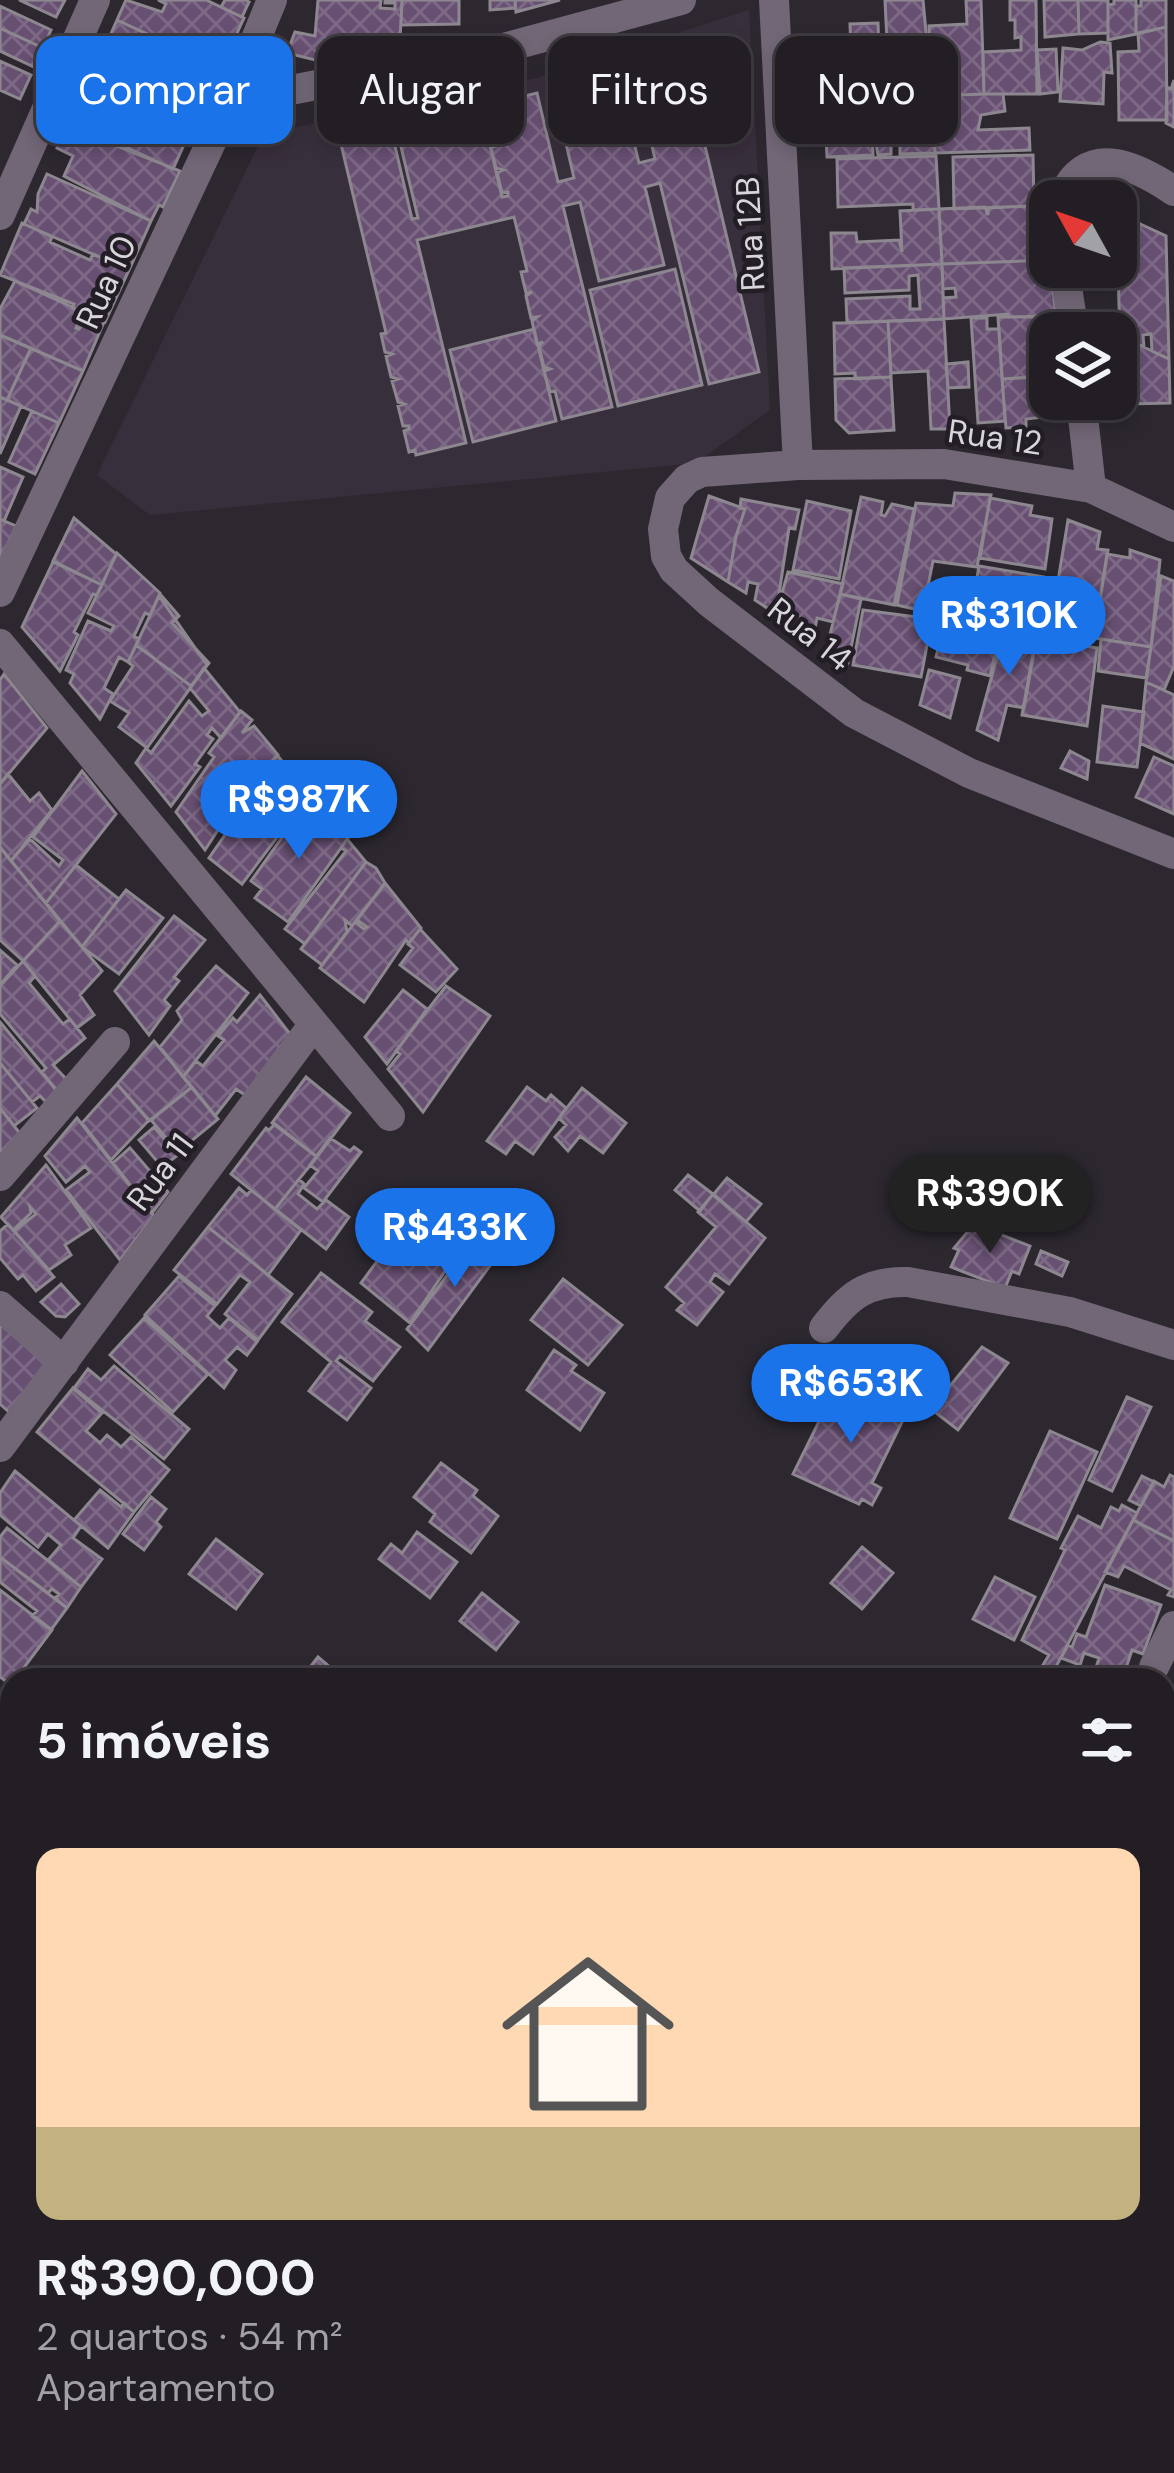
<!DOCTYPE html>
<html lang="pt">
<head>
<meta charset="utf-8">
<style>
  body { margin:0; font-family:"DM Sans",sans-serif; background:#2a272c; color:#f1f3f6; height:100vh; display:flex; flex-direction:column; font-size:45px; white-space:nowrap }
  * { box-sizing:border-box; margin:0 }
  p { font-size:39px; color:#a2a2a6 }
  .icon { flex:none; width:66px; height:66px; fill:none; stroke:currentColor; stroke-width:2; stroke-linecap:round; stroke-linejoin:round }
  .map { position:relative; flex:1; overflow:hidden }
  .panel { position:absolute; left:0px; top:1668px; width:1176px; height:807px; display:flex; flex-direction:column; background:#221e24; border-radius:36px 36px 0 0; box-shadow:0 6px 18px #0003,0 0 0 3px #3f3c41 }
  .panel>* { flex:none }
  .guide { position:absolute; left:36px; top:36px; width:1104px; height:108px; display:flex; gap:24px }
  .needle { width:78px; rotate:310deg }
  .tools { position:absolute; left:1029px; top:180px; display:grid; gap:24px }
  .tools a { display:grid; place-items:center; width:108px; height:108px; border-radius:24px; background:#221e24; box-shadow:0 6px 18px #0003,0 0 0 3px #3f3c41; font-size:60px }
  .price { position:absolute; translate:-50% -102px; padding:0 27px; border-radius:42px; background:#1a73e8; color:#fff; font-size:39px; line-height:78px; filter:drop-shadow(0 3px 6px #0008) }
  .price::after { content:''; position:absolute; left:50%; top:72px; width:36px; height:27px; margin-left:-18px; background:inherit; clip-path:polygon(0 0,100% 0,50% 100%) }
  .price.active { background:#222; color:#fff }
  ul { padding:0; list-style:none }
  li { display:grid; align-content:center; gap:24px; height:636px; padding:0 36px }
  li+li { border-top:3px solid #3f3c41 }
  li span { display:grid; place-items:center; height:372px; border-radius:24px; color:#555 }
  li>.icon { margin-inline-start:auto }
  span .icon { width:216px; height:216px; fill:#fffc; stroke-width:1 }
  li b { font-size:51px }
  h2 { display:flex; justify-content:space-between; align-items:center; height:144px; padding:0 36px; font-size:51px }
  .chip { padding:0 42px; border-radius:24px; background:#221e24; box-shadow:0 6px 18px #0003,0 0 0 3px #3f3c41; font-size:42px; line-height:108px }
  .chip.active { background:#1a73e8; color:#fff }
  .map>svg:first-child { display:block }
  .built { fill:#382f3c }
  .forest { fill:url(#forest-firs) }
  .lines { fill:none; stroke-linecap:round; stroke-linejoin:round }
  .stream { stroke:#091400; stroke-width:10 }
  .building { fill:url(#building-cross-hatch); stroke:#8d8790; stroke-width:3 }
  .minor { stroke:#726777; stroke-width:30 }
  .labels { text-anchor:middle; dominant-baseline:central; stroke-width:9; stroke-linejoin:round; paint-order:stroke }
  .street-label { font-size:33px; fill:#d9d6db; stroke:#231e26 }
</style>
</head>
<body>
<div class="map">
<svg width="1174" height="2473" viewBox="0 0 1174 2473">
  <defs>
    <pattern id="forest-firs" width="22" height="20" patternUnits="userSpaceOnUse" patternTransform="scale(3)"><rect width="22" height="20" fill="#364129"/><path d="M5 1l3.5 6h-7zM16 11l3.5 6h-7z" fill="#525c47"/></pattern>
    <pattern id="building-cross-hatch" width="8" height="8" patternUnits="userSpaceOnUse" patternTransform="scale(3)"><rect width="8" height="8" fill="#685073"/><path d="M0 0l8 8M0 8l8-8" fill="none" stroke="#7d6886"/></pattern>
  </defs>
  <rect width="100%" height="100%" fill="#2d2830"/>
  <path class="built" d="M749,10L770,410L696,463L150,515L97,475L264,134L537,78Z"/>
  <path class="forest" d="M1164,1940L1174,1941V2413L1164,2409Z"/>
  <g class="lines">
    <path class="stream" d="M0,1810L12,1815
      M1164,2207L1174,2210"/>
  </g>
  <path class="building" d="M19,0H65L56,17Z
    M126,0L162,12L166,4L158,0H206L244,18L221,68L117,20Z
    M225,0H245L249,2L242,17L221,7Z
    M318,0H381L380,8L395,9V3H385V0H402L400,39L378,45L323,42L319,61L287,53L295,32L315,36Z
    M402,0H459V24L401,25Z
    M490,0H515V8L490,10Z
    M515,0H560L516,12Z
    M885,0H923L932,96L881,99L880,63H888Z
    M966,0H981L984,94L932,96L929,26L967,24Z
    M1010,0H1036L1037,94H984L983,52L1021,50V37L1015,38V20H1010Z
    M1044,0H1078L1079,34L1045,37Z
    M1078,0H1108V33L1079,34Z
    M1114,0H1136V34L1108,40V5L1114,4Z
    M1141,0H1166V27L1136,34V6H1141Z
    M0,6L51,30L43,48L0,28Z
    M117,20L219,67L211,85L187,74L183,82L166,74L164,78L205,97L196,118L151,97L153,84L147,96L129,88L132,82L123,79L120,84L94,72Z
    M878,23L880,76H857V82L880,81L881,99L827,101L824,65H832V52L851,51L850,24Z
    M1166,27L1167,120H1119L1118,52L1139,51L1138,33Z
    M0,28L43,48L34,67L0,51Z
    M1100,42L1110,43L1112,73L1104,72L1103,104L1060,101L1063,48L1082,50Z
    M1056,49L1058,92L1040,94L1037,50Z
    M684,58L759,372L709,384L660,183L645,187L664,265L599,281L580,202L563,206L612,407L562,419L555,391L550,392L544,371L550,369L544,367L539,346L543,342L537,344L532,321L537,317L531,318L526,296L532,292L526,293L521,272L527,271L514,217L417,240L466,443L416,455L415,450L409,452L404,431L409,429V426H403L398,406L404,404L398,402L392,381L398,379L391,377L386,356L392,354L385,352L381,334L386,333L340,140L391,129L412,219L418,218L396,126L481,107L502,197L508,196V192L502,193L497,172L503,170L496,168L491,147L496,146L495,142L490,143L486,122L491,121L485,119L483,110L488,109L487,105L537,93L558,182L574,178L562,126L626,110L639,163L655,159L634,70Z
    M0,61L31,75L20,99L0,90Z
    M94,72L149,97L145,105L139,102L120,144L71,122Z
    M595,76L604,112L583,117L574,81Z
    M1174,80V127L1166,123L1167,87L1171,89Z
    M984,94H1003L1005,111L981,115L978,130L1029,128L1030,150L935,153L932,96Z
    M932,96L934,123H924L934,126L935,153L900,154V145H891V154L878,155L871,116L873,155L827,157L824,101Z
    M149,97L196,118L173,169L126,147Z
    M67,126L180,171L163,207L159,205L151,221L64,176L73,156L57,148Z
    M1033,155L1034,206L954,209L953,157Z
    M936,156L939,209L913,210V204L838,207L837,159Z
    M47,174L151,221L129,270L24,224L31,209L37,212L38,194Z
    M1050,205V260L942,264L939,209L985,207L988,215V208Z
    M939,209L942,264L832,269L831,233H856L857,242L899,240L902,252L900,211Z
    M1136,222L1166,236L1169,359L1152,351L1151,334L1143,335L1144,347L1120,336L1117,239L1136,238Z
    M22,223L52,237L50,242L90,260L93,254L129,270L105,322L72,308L74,304L0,275Z
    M1050,260L1056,317H1008V314L944,319L943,298L956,297L955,288L943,289L942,264Z
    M942,264L944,319L847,323L846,299L910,296V309H920L918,275L909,276V290L845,293L844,268Z
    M675,269L702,385L618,406L590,290Z
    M15,281L83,312L76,328L79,329L86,314L104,322L83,371L0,335V309Z
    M1053,316L1050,362L1047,351L1031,352L1033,377L1002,379L998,317Z
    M971,318H987V329H999L1005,421L978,423Z
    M944,319L950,429H931L928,371L891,373L888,321Z
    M888,321L891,377L855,379V373L835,374L834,323Z
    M534,329L556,421L473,442L450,350Z
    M0,335L31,348L7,400L0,397Z
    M1122,337L1169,359L1170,403L1126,404Z
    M31,348L83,371L59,423L7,400Z
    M968,362L969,387L948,388L946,364Z
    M1050,376V399H1059L1061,415L1026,419V427L1006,428L1002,379Z
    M891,377L894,430L849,433L836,420L835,379Z
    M0,397L21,406L0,454Z
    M32,411L59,423L35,474L9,462Z
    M0,467L23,477L4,521L0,519Z
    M955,493L991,495L977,567L933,561L923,611L897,605L916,503L953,506Z
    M709,496L745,509L736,536L728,582L691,558Z
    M861,497L883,502L881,515L885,516L892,504L914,509L894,605L840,594Z
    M990,498L1032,506L1030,515L1052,519L1045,569L980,558Z
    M741,499L799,510L795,529L789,528L776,614L755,600L758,584L748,582L746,593L728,582L736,536L745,509L740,508Z
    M807,501L851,511L839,579L793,570Z
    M74,518L116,554L102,585L53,561Z
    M0,519L16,526L0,561Z
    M1068,520L1100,532L1097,549L1108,550L1094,638L1036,628L1044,579L1058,581Z
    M1130,550L1160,560L1151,647L1094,638L1107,554L1130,558Z
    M117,553L160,593L150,615L145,613L134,636L139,639L128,662L119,657L104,688L113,694L100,719L70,683L74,674L66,670L88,621L111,631L114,626L88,613Z
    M53,562L102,585L97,595L93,594L74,632L78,635L60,671L22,627Z
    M979,566L1044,577L1036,628L1013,625L1014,616L993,612L991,622L970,618Z
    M788,572L843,584L833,622L817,618L813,639L776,614Z
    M1161,576L1174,581V666L1164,690L1146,682Z
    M160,594L179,616L172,623L209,663L191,686L136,645Z
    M840,594L861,599L847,667L841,666L827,647Z
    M159,596L207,665L147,748L119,727L129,713L110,701L133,666L128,662Z
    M863,610L932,619L921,677L853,665Z
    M943,613L1002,623L990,676L967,670L968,665L936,657L945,622L941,621Z
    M1006,624L1038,629L1024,708L1007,705L998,740L977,730Z
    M1036,637L1097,648L1087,726L1022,715Z
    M1101,639L1151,647L1146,678L1098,671Z
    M204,668L240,712L221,738L212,728L207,735L213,739L195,764L200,767L171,806L136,763L146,748L151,753L189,701L202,716L209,711L190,688Z
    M929,670L960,678L950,718L920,705Z
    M4,674L47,728L0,784V680Z
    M1146,682L1174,695V759L1140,743Z
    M1103,706L1144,712L1137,767L1097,762Z
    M241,711L252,720L242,733L254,726L278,755L235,804L205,850L176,812L214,757L209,753Z
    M1070,751L1089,761L1087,779L1061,768Z
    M277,755L296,778L276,803L254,786Z
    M1154,757L1174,766V814L1136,797Z
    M82,771L116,814L46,903L11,861L30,839L59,866L63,860L33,837Z
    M8,774L30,801L39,793L52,810L11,861L0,847V784Z
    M257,789L291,819L242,884L209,858Z
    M313,796L348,838L288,922L255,898L262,889L251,881L286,832L293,838L307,819L301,812Z
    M347,839L366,862L305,944L285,929L346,851L341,848Z
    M0,847L60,921L23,961L0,940Z
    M366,862L376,868L385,883L352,926L345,920L347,932L322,965L301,949Z
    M76,865L119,899L82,947L46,903Z
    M385,883L421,928L409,943L406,940L364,1002L320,968L355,922L364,929L367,927L357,920Z
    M126,890L163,918L119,974L82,947Z
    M174,916L205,940L174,977L179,981L164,1000L170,1006L149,1035L115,991Z
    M60,921L102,971L80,995L94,1015L77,1028L23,961Z
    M420,929L457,969L436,992L400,965L413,948L408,944Z
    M0,950L17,965L0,985Z
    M23,961L35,976L29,983L63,1024L70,1019L85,1038L53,1065L67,1080L56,1090L42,1072L46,1068L0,1014V986Z
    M216,966L248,993L183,1077L160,1047L182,1020L177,1011Z
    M446,986L490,1016L423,1112L388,1069L400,1054L396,1051Z
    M403,990L427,1009L387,1064L365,1037Z
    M260,995L290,1034L245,1095L236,1089L215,1116L183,1077L196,1061L203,1066L224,1040L218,1036L233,1018L237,1022Z
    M0,1022L56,1090L46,1102L40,1096L32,1102L0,1063Z
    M154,1041L192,1087L149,1121L117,1084Z
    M0,1063L37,1108L14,1126L0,1108Z
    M306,1077L350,1113L317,1157L272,1123Z
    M117,1084L149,1120L111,1160L82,1123Z
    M192,1087L218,1119L178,1152L151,1120Z
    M527,1087L546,1101L551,1095L566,1108L533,1154L515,1141L506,1154L487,1141Z
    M582,1088L626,1123L603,1153L580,1136L568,1151L555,1137L566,1125L559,1118Z
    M0,1108L22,1136L1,1153L0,1152Z
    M77,1118L154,1216L120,1260L66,1190L90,1172L85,1166L66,1182L45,1156Z
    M275,1124L317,1157L275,1209L231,1174L266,1128L269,1130Z
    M154,1127L178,1155L162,1167L139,1140Z
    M330,1138L350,1151L354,1147L361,1152L323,1202L304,1188L318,1171L310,1165Z
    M130,1148L168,1192L152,1213L113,1163Z
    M46,1165L91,1228L65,1245L71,1255L49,1270L14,1231L36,1214L30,1207L31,1213L13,1230L1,1217Z
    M688,1175L713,1194L700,1211L675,1190Z
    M727,1178L761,1204L746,1222L713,1195Z
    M299,1179L304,1184L298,1194L317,1209L326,1200L349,1217L326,1249L275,1209Z
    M239,1188L247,1195L251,1190L301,1230L268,1275L208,1227Z
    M713,1194L765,1238L729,1284L715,1274L710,1282L723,1292L697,1325L677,1310L684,1303L666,1287L716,1227L698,1212Z
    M412,1214L460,1249L410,1323L361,1283Z
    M8,1224L54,1277L36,1291L23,1275L18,1279L0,1258V1231Z
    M974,1224L1030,1246L1019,1274L1012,1271L1005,1288L951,1267L959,1250L954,1248Z
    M208,1227L292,1294L258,1340L225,1314L250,1282L240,1275L217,1304L174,1270Z
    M481,1230L503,1248L428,1350L407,1329Z
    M1041,1251L1068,1262L1062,1276L1036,1264Z
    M321,1273L372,1312L365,1321L400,1347L373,1381L340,1356L336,1361L371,1388L347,1420L309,1391L331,1362L282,1322Z
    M179,1276L215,1306L207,1316L220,1328L229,1318L257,1342L247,1355L237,1347L225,1360L236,1370L224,1388L145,1315Z
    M563,1279L622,1325L588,1365L531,1320Z
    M61,1284L79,1304L65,1317L56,1316L41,1302Z
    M144,1318L208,1374L173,1412L110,1355Z
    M0,1324L56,1369L17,1419L0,1404Z
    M982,1347L1008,1363L958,1430L931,1409Z
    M554,1350L576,1365L571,1371L604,1393L580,1430L527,1390Z
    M114,1366L189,1429L164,1459L74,1388L88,1369L101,1380Z
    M73,1388L102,1413L86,1431L100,1443L107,1435L121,1447L131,1437L169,1470L134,1512L37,1432Z
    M880,1390L907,1412L872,1483L881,1488L872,1505L862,1499L859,1504L793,1474L834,1391L867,1408Z
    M1127,1397L1151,1407L1112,1491L1089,1480Z
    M1050,1431L1097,1452L1057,1539L1010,1518Z
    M441,1463L477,1490L473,1496L498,1516L471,1553L430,1522L435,1514L414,1497Z
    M15,1471L81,1526L73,1538L102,1559L81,1587L48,1560L61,1545L48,1534L38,1547L0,1515V1493Z
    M1170,1475L1174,1477V1541L1133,1520L1154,1481L1164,1487Z
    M1142,1476L1154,1482L1141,1506L1129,1500Z
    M100,1490L121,1507L124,1503L134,1512L108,1548L74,1520Z
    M151,1497L166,1509L156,1522L161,1527L144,1550L123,1534Z
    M1122,1505L1137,1513L1049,1680H1038L1035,1678L1049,1655L1022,1640L1065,1550L1061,1548L1078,1516L1101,1528L1111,1507L1119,1511Z
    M1133,1520L1174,1541V1597L1168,1595L1171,1590L1124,1566L1118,1577L1105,1572Z
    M7,1528L81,1587L67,1608L55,1598L59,1594L52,1589L48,1593L0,1557V1537Z
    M417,1532L457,1562L430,1598L379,1559L391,1544L402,1553Z
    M216,1539L262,1574L236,1609L189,1574Z
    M862,1547L893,1573L862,1609L831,1583Z
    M0,1557L67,1608L51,1630L32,1616L37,1611L0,1582Z
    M995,1577L1035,1597L1014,1640L973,1619Z
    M1105,1585L1161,1605L1143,1654L1132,1650L1122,1680L1095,1671L1099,1658L1084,1653L1080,1665L1061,1658L1068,1645L1072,1647L1077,1634L1086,1637Z
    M0,1590L52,1630L11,1685L0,1677Z
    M482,1593L518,1622L496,1650L460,1621Z
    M318,1657L339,1675L350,1680H300Z
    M388,2463H540V2472L389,2473Z
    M1006,2463H1035L1036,2473H1007Z"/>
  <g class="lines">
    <path class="minor" d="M774,0L798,465
      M230,102L500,49L681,0
      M1061,201C1084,141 1134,164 1174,191
      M0,215L95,0
      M1064,267L1074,333
      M1081,399L1091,488
      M1174,527L1091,488L944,464L798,465L702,472L687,479L670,498L663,529L666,556L674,570L709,602L854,713L969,773L1174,854
      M0,592L230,102L272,0
      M0,644L390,1116
      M0,1176L115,1042
      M0,1306L64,1362
      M824,1328C848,1296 867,1281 908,1282L1070,1312L1174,1345
      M0,1447L314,1024
      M1154,1667L1174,1626
      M303,2463L304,2473
      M727,2463V2473"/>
  </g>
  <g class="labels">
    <g class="street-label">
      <text transform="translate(750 234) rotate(-93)">Rua 12B</text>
      <text transform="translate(106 282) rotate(-65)">Rua 10</text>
      <text transform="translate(995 437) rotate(8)">Rua 12</text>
      <text transform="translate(810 634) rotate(38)">Rua 14</text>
      <text transform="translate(160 1172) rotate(-53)">Rua 11</text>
    </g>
  </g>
</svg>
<div class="tools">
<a><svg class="needle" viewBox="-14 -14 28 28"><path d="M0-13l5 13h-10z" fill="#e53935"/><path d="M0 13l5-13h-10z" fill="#a2a2a6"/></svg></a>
<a><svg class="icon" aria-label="layers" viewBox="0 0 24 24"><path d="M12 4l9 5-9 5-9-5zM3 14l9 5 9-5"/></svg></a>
</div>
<b class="price" style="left:1009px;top:678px">R$310K</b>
<b class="price" style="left:299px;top:862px">R$987K</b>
<b class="price active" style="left:990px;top:1256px">R$390K</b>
<b class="price" style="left:455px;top:1290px">R$433K</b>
<b class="price" style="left:851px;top:1446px">R$653K</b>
<div class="guide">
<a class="chip active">Comprar</a>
<a class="chip">Alugar</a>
<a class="chip">Filtros</a>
<a class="chip">Novo</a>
</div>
<section class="panel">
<h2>5 imóveis<svg class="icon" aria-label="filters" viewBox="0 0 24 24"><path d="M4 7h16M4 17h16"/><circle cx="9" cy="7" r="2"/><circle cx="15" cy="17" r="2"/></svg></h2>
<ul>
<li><span style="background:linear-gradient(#ffd9b3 75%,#c2b280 0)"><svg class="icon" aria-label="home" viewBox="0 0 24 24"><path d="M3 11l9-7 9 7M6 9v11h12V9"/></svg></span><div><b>R$390,000</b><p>2 quartos · 54 m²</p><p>Apartamento</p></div></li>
</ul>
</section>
</div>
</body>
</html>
